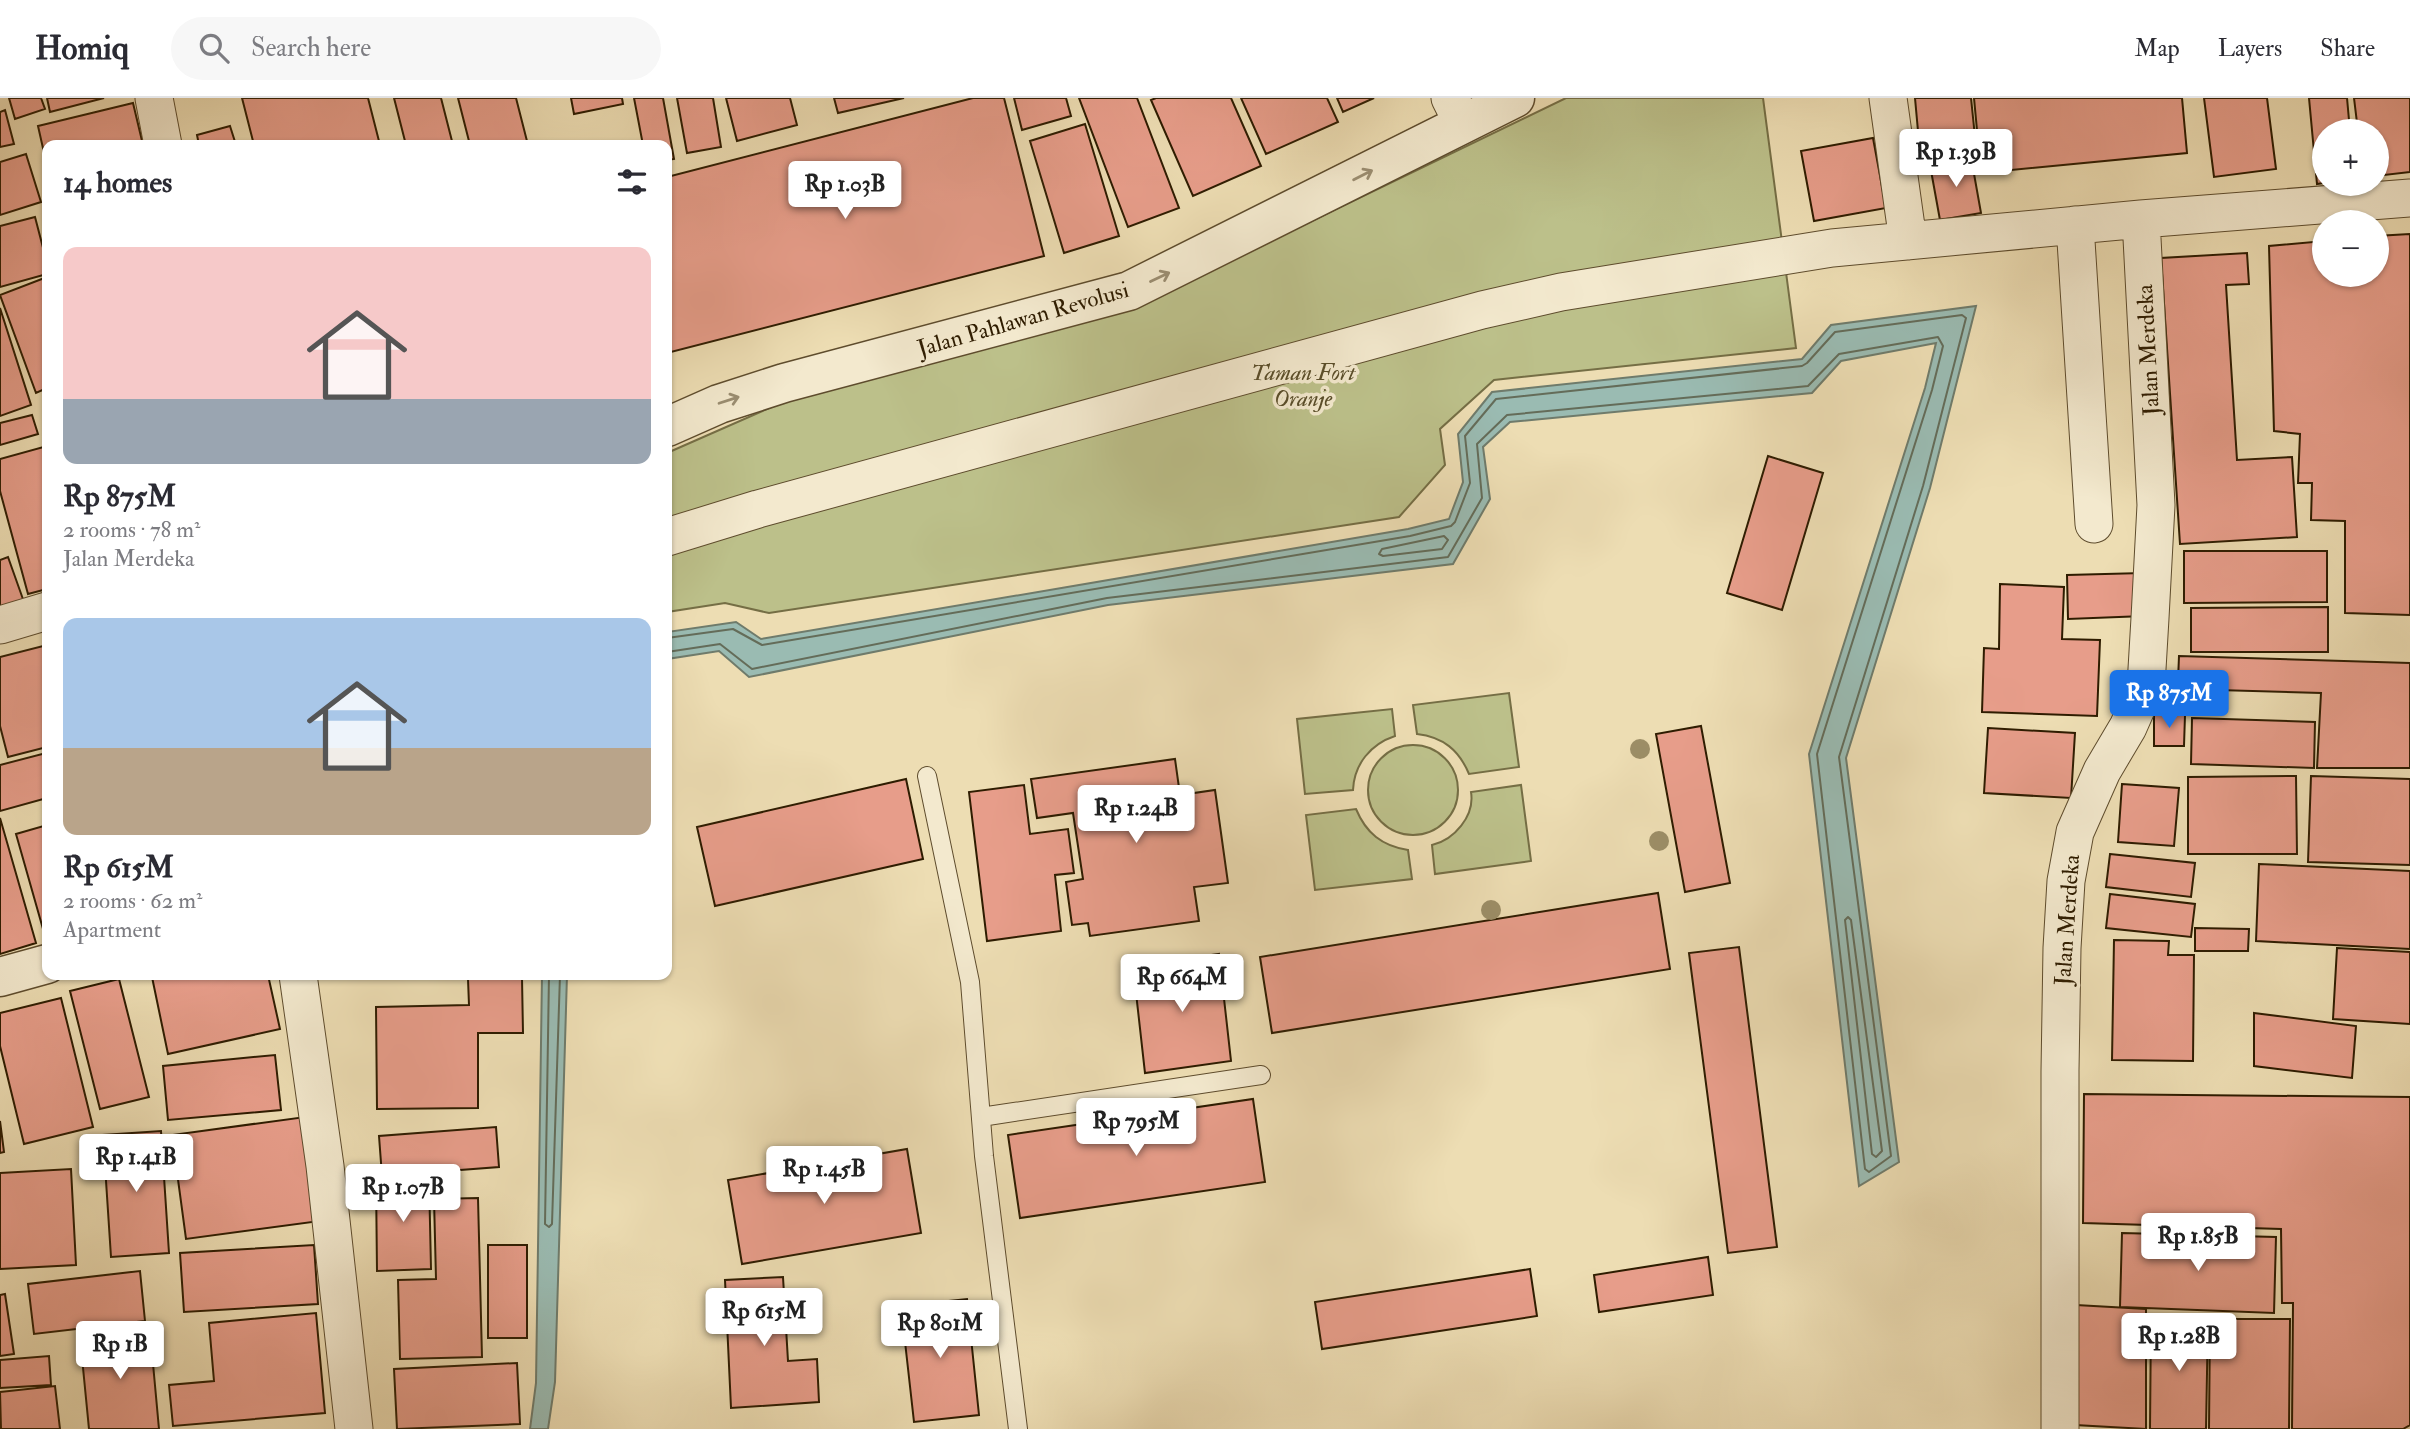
<!DOCTYPE html>
<html lang="en">
<head>
<meta charset="utf-8">
<style>
  body { margin:0; font-family:"IM FELL Double Pica",serif; background:#f7f7f7; color:#2b2b33; height:100vh; display:flex; flex-direction:column; font-size:26px; white-space:nowrap }
  * { box-sizing:border-box; margin:0 }
  p { font-size:23px; color:#7c7c81 }
  .icon { flex:none; width:38px; height:38px; fill:none; stroke:currentColor; stroke-width:2; stroke-linecap:round; stroke-linejoin:round }
  .map { position:relative; flex:1; overflow:hidden }
  .drawer { position:absolute; left:42px; top:42px; width:630px; height:840px; display:flex; flex-direction:column; background:#fff; border-radius:14px; box-shadow:0 2px 5px #0004 }
  .drawer>* { flex:none }
  .tools { position:absolute; left:2312px; top:21px; display:grid; gap:14px }
  .tools a { display:grid; place-items:center; width:77px; height:77px; border-radius:50%; background:#fff; box-shadow:0 2px 5px #0004; font-size:35px }
  .price { position:absolute; translate:-50% -60px; padding:0 16px; border-radius:7px; background:#fff; color:#222; font-size:23px; line-height:46px; filter:drop-shadow(0 2px 4px #0008) }
  .price::after { content:''; position:absolute; left:50%; top:42px; width:21px; height:16px; margin-left:-10px; background:inherit; clip-path:polygon(0 0,100% 0,50% 100%) }
  .price.active { background:#1a73e8; color:#fff }
  ul { padding:0; list-style:none }
  li { display:grid; align-content:center; gap:14px; height:371px; padding:0 21px }
  li span { display:grid; place-items:center; height:217px; border-radius:14px; color:#555 }
  li>.icon { margin-inline-start:auto }
  span .icon { width:126px; height:126px; fill:#fffc; stroke-width:1 }
  li b { font-size:30px }
  h2 { display:flex; justify-content:space-between; align-items:center; height:84px; padding:0 21px; font-size:30px }
  header { display:flex; align-items:center; gap:42px; box-sizing:border-box; height:98px; padding:0 35px; background:#fff; border-bottom:2px solid #e1e1e2 }
  header strong { font-size:33px }
  nav { display:flex; gap:38px; margin-inline-start:auto; font-size:24px }
  .search { width:490px; height:63px; background:#f7f7f7; display:flex; align-items:center; gap:18px; box-sizing:border-box; padding:0 24px; border-radius:38px; color:#7c7c81; font-size:26px }
  .map>svg:first-child { display:block }
  .green { fill:#bcc08a; stroke:#756e45; stroke-width:2 }
  .water { fill:#9abbb2; stroke:#6f7b6b; stroke-width:2 }
  .lines { fill:none; stroke-linecap:round; stroke-linejoin:round }
  .shore { stroke:#646c59; stroke-width:2 }
  .building { fill:#e79d8a; stroke:#2e1c00; stroke-width:2 }
  .service-casing { stroke:#5e4c2d; stroke-width:20 }
  .minor-casing { stroke:#5e4c2d; stroke-width:39 }
  .tertiary-casing { stroke:#5e4c2d; stroke-width:41 }
  .service { stroke:#f3e9ce; stroke-width:18 }
  .minor { stroke:#f3e9ce; stroke-width:37 }
  .tertiary { stroke:#f3e9ce; stroke-width:38 }
  .tree { fill:#9c8e67 }
  .oneway { stroke:#9a8d71 }
  .labels { text-anchor:middle; dominant-baseline:central; stroke-width:7; stroke-linejoin:round; paint-order:stroke }
  .street-label { font-size:23px; fill:#2e1c00; stroke:#f3e9ce }
  .park-label { font-size:23px; font-style:italic; fill:#594d29; stroke:#f3e9ce }
</style>
</head>
<body>
<header>
<strong>Homiq</strong>
<div class="search"><svg class="icon" aria-label="search" viewBox="0 0 24 24"><circle cx="10" cy="10" r="6"/><path d="M15 15l6 6"/></svg>Search here</div>
<nav><a>Map</a><a>Layers</a><a>Share</a></nav>
</header>
<div class="map">
<svg width="2410" height="1331" viewBox="0 0 2410 1331">
  <rect width="100%" height="100%" fill="#edddb3"/>
  <filter id="stains"><feTurbulence type="fractalNoise" baseFrequency=".00286" numOctaves="4"/><feColorMatrix values="0 0 0 0 .2 0 0 0 0 .09 0 0 0 0 .02 0 0 0 .5 -.17"/></filter>
  <radialGradient id="worn" r=".72"><stop offset=".6" stop-color="#630" stop-opacity="0"/><stop offset="1" stop-color="#630" stop-opacity=".3"/></radialGradient>
  <path class="green" d="M1566,0H1763L1796,250L1494,282L1440,331L1445,367L1399,419L769,515L725,505L667,514V355L783,304L1132,210Z
    M1509,595L1519,669L1469,676C1459,652 1443,639 1417,636L1413,607Z
    M1392,611L1395,638C1371,646 1354,666 1353,692L1305,696L1297,621Z
    M1368 692a45 45 0 1 1 90 0a45 45 0 1 1-90 0Z
    M1521,687L1531,763L1435,776L1432,747C1454,742 1475,718 1471,694Z
    M1356,711C1366,735 1382,748 1408,752L1412,781L1315,792L1306,717Z"/>
  <path class="water" d="M1976,208L1930,390L1846,660L1899,1064L1859,1088L1809,656L1925,290L1936,245L1841,263L1812,295L1510,324L1483,349L1490,401L1453,466L1108,507L749,579L719,553L667,561V534L736,524L761,541L1408,431L1449,421L1463,384L1458,336L1492,294L1802,261L1831,227Z
    M542,877H567L555,1284L548,1331H530L536,1285Z"/>
  <g class="lines">
    <path class="shore" d="M1444,438L1448,442L1442,451L1383,458L1379,456L1382,451Z
      M667,540L733,531L762,547L1410,438L1451,428L1455,424L1470,385L1465,338L1496,301L1802,268L1807,265L1835,234L1962,217L1966,220L1923,388L1839,659L1891,1058L1869,1074L1865,1071L1817,656L1932,292L1943,248L1938,239L1839,256L1808,288L1507,317L1477,346L1482,400L1448,459L1107,500L752,571L720,546L667,554
      M1848,819L1851,822L1882,1053L1876,1059L1872,1056L1845,822Z
      M549,877L545,1126L549,1129L552,1126L560,877"/>
  </g>
  <path class="building" d="M9,0H41L45,11L15,21Z
    M47,0H104L50,14Z
    M242,0H368L380,47H254Z
    M394,0H441L453,47H406Z
    M458,0H516L528,47H470Z
    M571,0H622L623,6L574,16Z
    M634,0H663L674,61L667,62V47H643Z
    M677,0H713L721,49L687,55Z
    M726,0H790L797,27L737,43Z
    M834,0H904L838,15Z
    M973,0H1004L1044,158L667,255V79Z
    M1014,0H1066L1071,18L1022,32Z
    M1079,0H1137L1179,110L1128,129Z
    M1156,0H1231L1261,68L1193,98L1151,2Z
    M1241,0H1327L1338,24L1266,56Z
    M1337,0H1374L1343,14Z
    M1915,0H1971L1975,39L1919,44Z
    M1974,0H2182L2187,55L1981,75Z
    M2204,0H2267L2276,71L2214,79Z
    M2309,0H2347L2350,33H2324V85L2317,86Z
    M2354,0H2410V74L2376,78V33H2358Z
    M133,5L143,47H47V68L38,28Z
    M5,12L14,46L0,49V14Z
    M1085,26L1119,138L1064,155L1030,43Z
    M230,28L236,47H199L197,37Z
    M1873,40L1886,110L1814,123L1801,53Z
    M26,56L41,104L0,117V64Z
    M1971,59L1981,115L1940,122L1930,67Z
    M35,119L47,165V176L0,189V128Z
    M2410,136V517L2345,515V423L2311,422L2312,385H2298L2300,336L2274,333L2269,148L2324,143V177H2376V138Z
    M2247,155L2249,186L2226,187L2237,362L2292,359L2297,439L2180,446L2161,160Z
    M47,179V290L36,295L0,197Z
    M0,210L31,307L0,318Z
    M32,317L38,336L0,347V325Z
    M47,348V491L28,496L0,393V361Z
    M1768,358L1823,375L1782,512L1727,495Z
    M2184,453H2327V504L2184,505Z
    M8,459L24,504L0,512V462Z
    M2143,475L2144,518L2068,521L2067,477Z
    M2000,486L2064,489L2062,541L2100,542L2097,618L1982,614L1984,550L1999,551Z
    M2328,509V554H2191V510Z
    M47,547V649L8,659L0,628V559Z
    M2179,558L2410,565V670H2317L2321,595L2218,592L2217,610L2177,608Z
    M2154,616L2185,617L2184,648H2154Z
    M2192,620L2315,624L2314,670L2191,666Z
    M1701,628L1730,785L1685,794L1656,636Z
    M1988,630L2075,635L2071,700L1984,695Z
    M46,655L47,700L0,713V667Z
    M1175,661L1180,697L1215,692L1228,785L1194,789L1199,823L1090,838L1088,825L1072,827L1066,784L1083,781L1073,715L1037,720L1031,681Z
    M2296,678L2297,756H2188V679Z
    M2311,678L2410,681V767L2308,764Z
    M906,681L923,761L715,808L697,729Z
    M2122,686L2179,690L2174,748L2118,744Z
    M1024,687L1030,736L1068,731L1074,775L1055,777L1061,833L987,843L969,694Z
    M0,720L36,845L0,856Z
    M47,727V845L16,736Z
    M2110,756L2195,765L2191,799L2106,789Z
    M2259,766L2410,773V851L2256,843Z
    M1658,795L1670,871L1272,935L1260,859Z
    M2110,796L2195,806L2191,839L2106,830Z
    M2195,830L2249,831L2248,853H2195Z
    M2114,842L2169,843L2168,857H2194L2193,963L2112,962Z
    M1739,849L1777,1149L1728,1155L1689,855Z
    M2337,850L2410,854V926L2333,921Z
    M1219,856L1231,963L1145,975L1133,868Z
    M162,877H268L280,931L168,956L152,879Z
    M522,880L523,935H478V1010L377,1011L376,909L469,907L468,881Z
    M119,881L149,999L100,1011L70,893Z
    M61,900L93,1029L24,1046L0,948V915Z
    M2254,915L2356,928L2352,980L2254,968Z
    M275,957L281,1012L168,1022L163,968Z
    M2084,996L2410,999V1327L2403,1331H2292L2293,1205H2282L2281,1131L2083,1125Z
    M1253,1001L1265,1084L1020,1120L1008,1037Z
    M305,1019L320,1123L186,1141L172,1037Z
    M0,1023L4,1054L0,1055Z
    M496,1029L499,1069L382,1078L379,1038Z
    M161,1033L169,1155L111,1159L103,1037Z
    M907,1051L921,1135L742,1166L728,1082Z
    M71,1071L76,1167L0,1171V1075Z
    M429,1080L431,1171L377,1173L376,1081Z
    M478,1100L482,1259L400,1261L398,1182L436,1181L434,1101Z
    M2122,1135L2276,1139L2274,1215L2120,1209Z
    M314,1147L318,1206L184,1214L180,1155Z
    M488,1147H527V1240H488Z
    M1708,1159L1713,1197L1599,1214L1594,1177Z
    M1530,1171L1537,1218L1322,1251L1315,1204Z
    M140,1173L145,1223L34,1236L28,1186Z
    M783,1179L788,1263L817,1261L819,1304L731,1310L725,1182Z
    M5,1196L14,1256L0,1258V1197Z
    M967,1201L979,1317L914,1324L901,1208Z
    M2076,1207L2146,1211V1331L2075,1327Z
    M316,1215L325,1315L173,1328L169,1287L214,1283L209,1225Z
    M2151,1219H2208L2206,1331H2150Z
    M2210,1221H2290L2289,1331H2209Z
    M150,1233L159,1331H89L80,1239Z
    M49,1258L51,1287L0,1290V1262Z
    M517,1265L520,1326L397,1331L394,1271Z
    M55,1288L60,1331H1L0,1294Z"/>
  <g class="lines">
    <g class="service-casing">
      <path id="service" d="M927,678L970,884L984,1058L1018,1331
        M981,1019L1261,977"/>
    </g>
    <g class="minor-casing">
      <path id="minor" d="M154,0L163,47
        M1450,0L1463,26
        M1888,0L1908,143
        M2075,127L2094,426
        M667,439L758,411L1482,212L1561,194L1832,150L2141,121L2410,100
        M0,527L47,513
        M298,877L325,1068L354,1331
        M2060,1331V973L2062,850L2066,783L2075,734L2102,673L2128,629L2146,588L2150,520L2156,407L2141,121"/>
    </g>
    <g class="tertiary-casing">
      <path id="tertiary" d="M667,329L719,306L784,285L1129,193L1515,0
        M0,879L47,866"/>
    </g>
    <use href="#service" class="service"/>
    <use href="#minor" class="minor"/>
    <use href="#tertiary" class="tertiary"/>
  </g>
  <g class="tree">
    <circle cx="1640" cy="651" r="10"/>
    <circle cx="1659" cy="743" r="10"/>
    <circle cx="1491" cy="812" r="10"/>
  </g>
  <defs><path id="oneway-shaft" d="M-6 0H5M1.5-3L5.5 0L1.5 3" fill="none" stroke-width="1.6" stroke-linecap="round" stroke-linejoin="round" transform="scale(1.75)"/></defs>
  <g class="oneway">
    <use href="#oneway-shaft" transform="translate(1363 77) rotate(-27)"/>
    <use href="#oneway-shaft" transform="translate(1160 179) rotate(-25)"/>
    <use href="#oneway-shaft" transform="translate(729 302) rotate(-18)"/>
  </g>
  <g class="labels">
    <g class="street-label">
      <text transform="translate(1023 221) rotate(-16)">Jalan Pahlawan Revolusi</text>
      <text transform="translate(2148 252) rotate(-93)">Jalan Merdeka</text>
      <text transform="translate(2067 822) rotate(-86)">Jalan Merdeka</text>
    </g>
    <g class="park-label">
      <text x="1303" y="274">Taman Fort<tspan x="1303" dy="26">Oranje</tspan></text>
    </g>
  </g>
  <rect width="100%" height="100%" filter="url(#stains)"/>
  <rect width="100%" height="100%" fill="url(#worn)"/>
</svg>
<div class="tools">
<a>+</a>
<a>−</a>
</div>
<b class="price" style="left:1956px;top:91px">Rp 1.39B</b>
<b class="price" style="left:845px;top:123px">Rp 1.03B</b>
<b class="price active" style="left:2169px;top:632px">Rp 875M</b>
<b class="price" style="left:1136px;top:747px">Rp 1.24B</b>
<b class="price" style="left:1182px;top:916px">Rp 664M</b>
<b class="price" style="left:1136px;top:1060px">Rp 795M</b>
<b class="price" style="left:136px;top:1096px">Rp 1.41B</b>
<b class="price" style="left:824px;top:1108px">Rp 1.45B</b>
<b class="price" style="left:403px;top:1126px">Rp 1.07B</b>
<b class="price" style="left:2198px;top:1175px">Rp 1.85B</b>
<b class="price" style="left:764px;top:1250px">Rp 615M</b>
<b class="price" style="left:940px;top:1262px">Rp 801M</b>
<b class="price" style="left:2179px;top:1275px">Rp 1.28B</b>
<b class="price" style="left:120px;top:1283px">Rp 1B</b>
<section class="drawer">
<h2>14 homes<svg class="icon" aria-label="filters" viewBox="0 0 24 24"><path d="M4 7h16M4 17h16"/><circle cx="9" cy="7" r="2"/><circle cx="15" cy="17" r="2"/></svg></h2>
<ul>
<li><span style="background:linear-gradient(#f6c9c9 70%,#9aa5b1 0)"><svg class="icon" aria-label="home" viewBox="0 0 24 24"><path d="M3 11l9-7 9 7M6 9v11h12V9"/></svg></span><div><b>Rp 875M</b><p>2 rooms · 78 m²</p><p>Jalan Merdeka</p></div></li>
<li><span style="background:linear-gradient(#a9c7e8 60%,#b9a48a 0)"><svg class="icon" aria-label="home" viewBox="0 0 24 24"><path d="M3 11l9-7 9 7M6 9v11h12V9"/></svg></span><div><b>Rp 615M</b><p>2 rooms · 62 m²</p><p>Apartment</p></div></li>
</ul>
</section>
</div>
</body>
</html>
